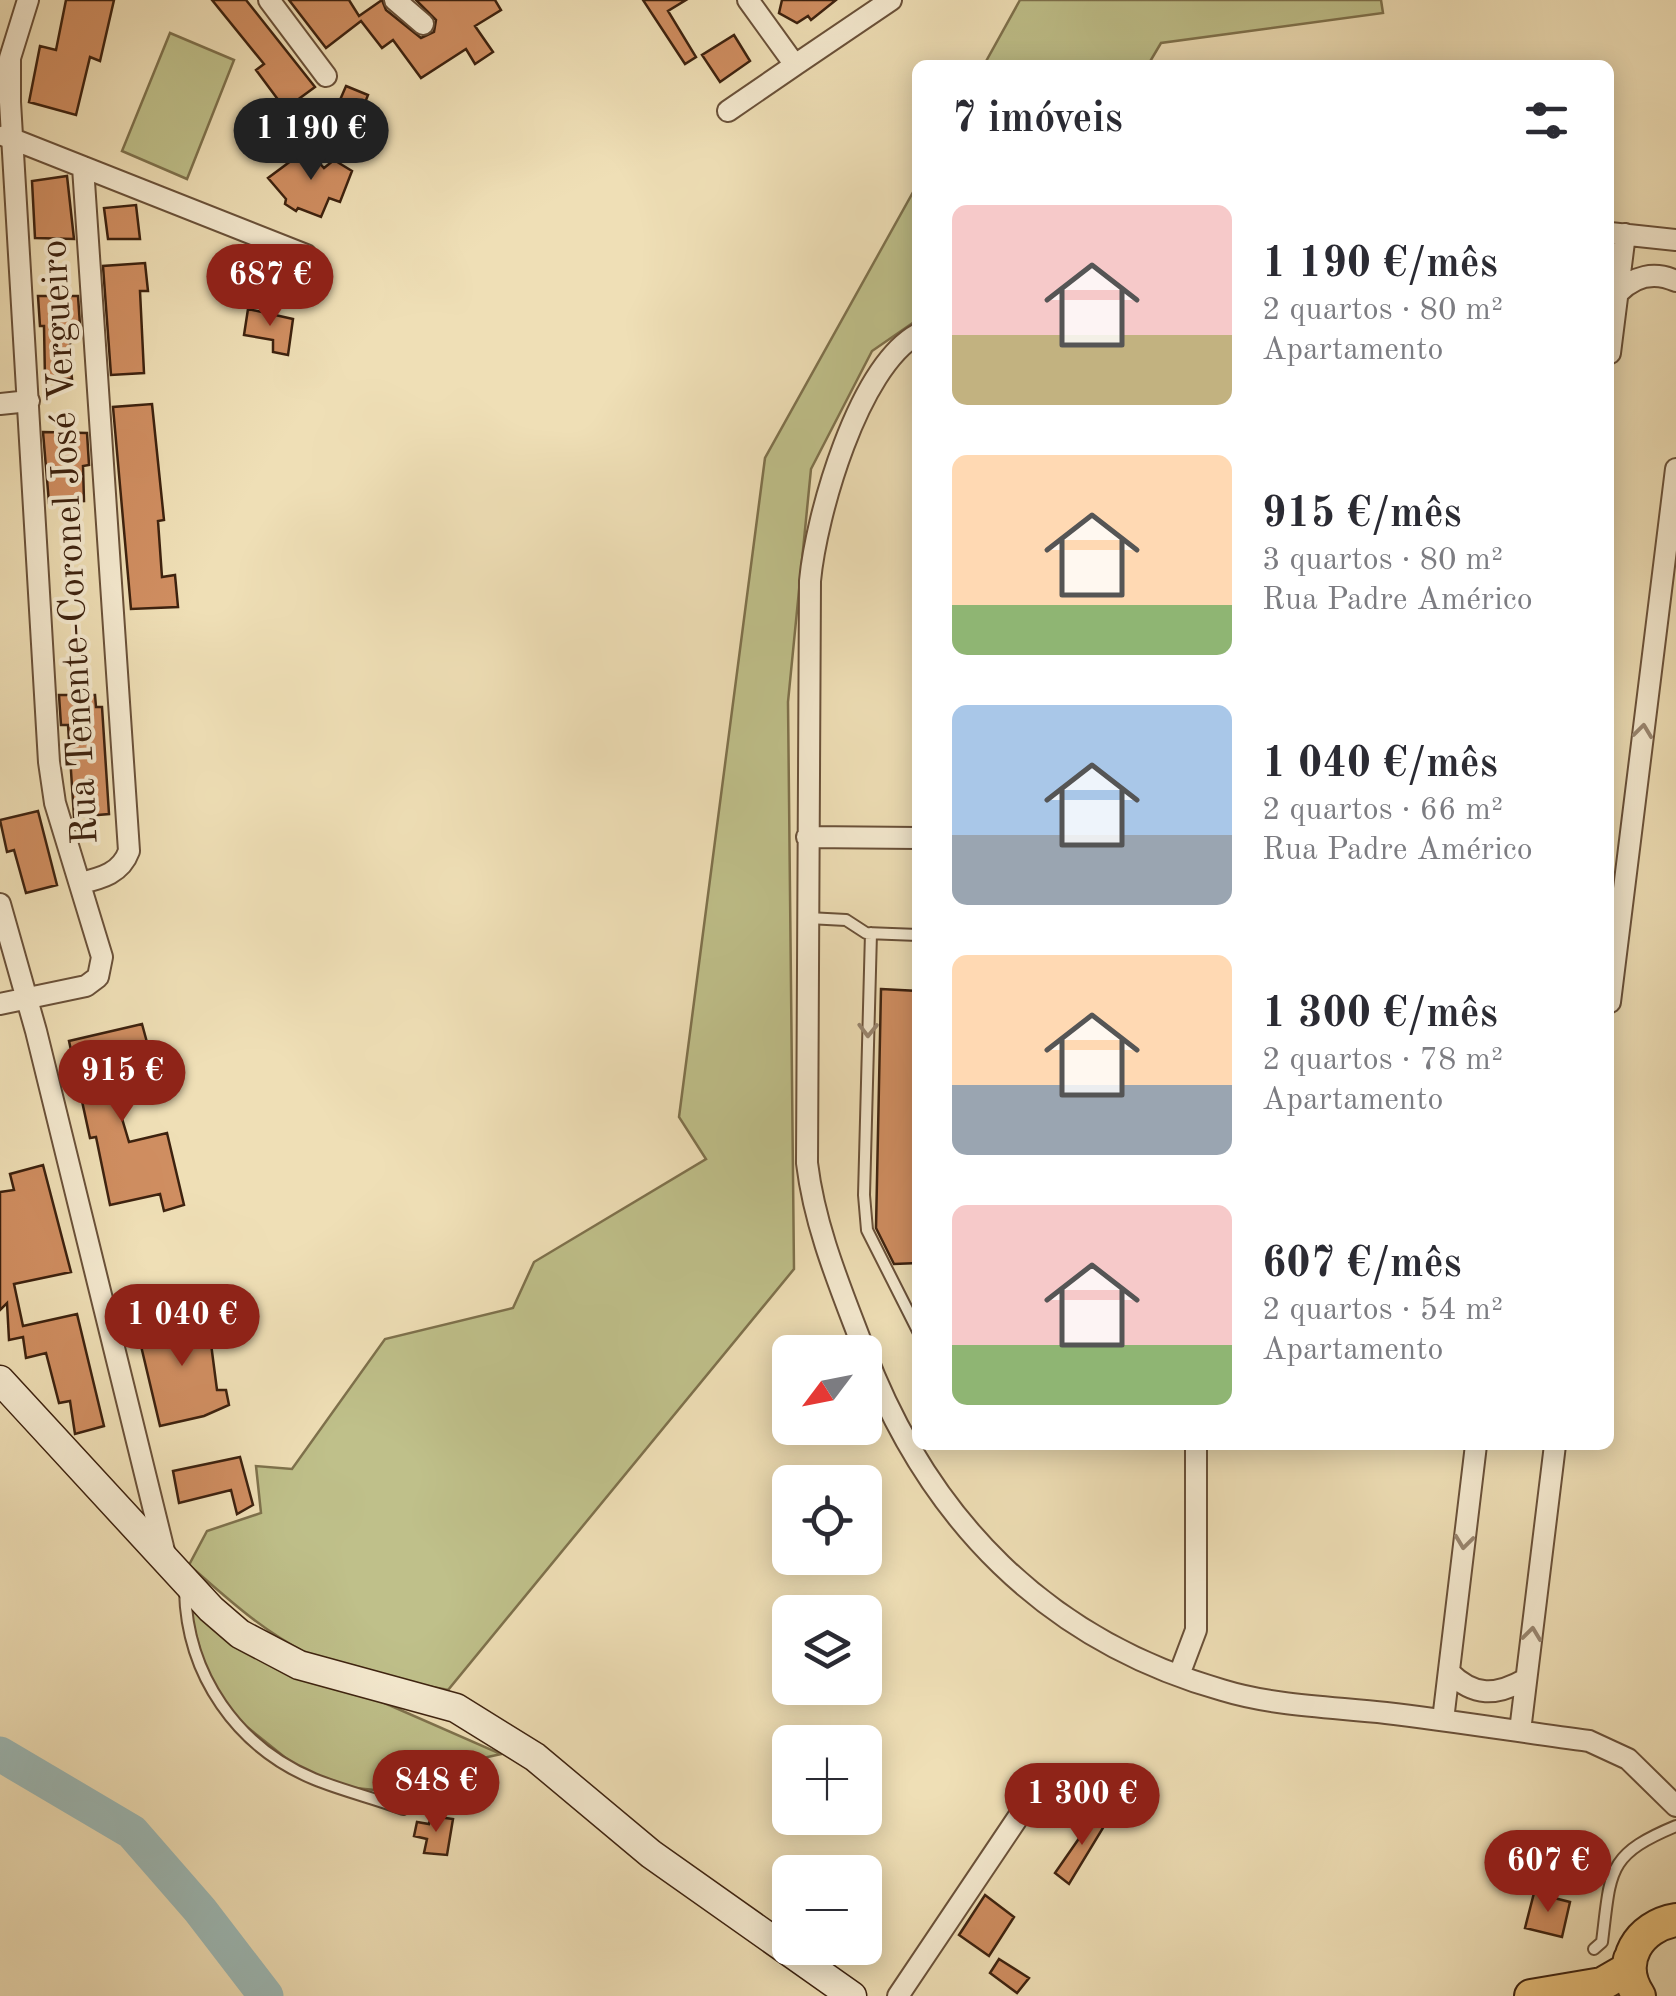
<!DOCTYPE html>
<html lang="pt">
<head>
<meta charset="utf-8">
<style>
  body { margin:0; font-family:"Old Standard TT",serif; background:#f7f7f7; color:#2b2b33; height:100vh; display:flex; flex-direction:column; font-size:38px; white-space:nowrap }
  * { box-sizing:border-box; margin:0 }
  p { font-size:32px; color:#7c7c81 }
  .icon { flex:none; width:55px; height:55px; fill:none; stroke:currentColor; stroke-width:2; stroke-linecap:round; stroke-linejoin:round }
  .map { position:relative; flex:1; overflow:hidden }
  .panel { position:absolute; left:912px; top:60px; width:702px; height:1390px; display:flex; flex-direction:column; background:#fff; border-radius:15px; box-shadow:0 5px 25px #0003 }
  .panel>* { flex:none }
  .needle { width:65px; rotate:238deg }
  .controls { position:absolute; left:772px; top:1335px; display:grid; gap:20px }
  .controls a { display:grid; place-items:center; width:110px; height:110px; border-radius:15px; background:#fff; box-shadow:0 5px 25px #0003; font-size:50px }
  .price { position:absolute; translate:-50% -85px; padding:0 22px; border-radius:35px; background:#8f2418; color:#fff; font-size:32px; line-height:65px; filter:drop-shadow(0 2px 5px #0008) }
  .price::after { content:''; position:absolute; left:50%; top:60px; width:30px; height:22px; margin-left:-15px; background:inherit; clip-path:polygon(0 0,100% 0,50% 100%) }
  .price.active { background:#222; color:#fff }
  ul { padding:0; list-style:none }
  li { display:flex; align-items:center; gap:30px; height:250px; padding:0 40px }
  li span { display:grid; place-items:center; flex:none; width:280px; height:200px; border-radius:15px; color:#555 }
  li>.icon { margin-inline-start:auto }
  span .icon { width:120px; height:120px; fill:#fffc; stroke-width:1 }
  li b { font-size:42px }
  h2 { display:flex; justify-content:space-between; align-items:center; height:120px; padding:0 40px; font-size:42px }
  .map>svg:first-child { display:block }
  .green { fill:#bfc08a; stroke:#7e714c; stroke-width:2.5 }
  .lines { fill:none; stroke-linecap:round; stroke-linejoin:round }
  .river { stroke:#9dbab7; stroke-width:35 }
  .building { fill:#d08e61; stroke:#3d220f; stroke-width:2.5 }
  .lane-casing { stroke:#6a5139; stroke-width:14 }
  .street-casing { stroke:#6a5139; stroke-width:24 }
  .secondary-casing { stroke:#3d220f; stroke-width:31 }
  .primary-casing { stroke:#3d220f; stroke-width:36 }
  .lane { stroke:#f5ead0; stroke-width:10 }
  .street { stroke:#f5ead0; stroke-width:20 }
  .secondary { stroke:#f5ead0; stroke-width:28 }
  .primary { stroke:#e8c07b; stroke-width:32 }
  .oneway { stroke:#998670 }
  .labels { text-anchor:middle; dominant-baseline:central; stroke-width:8; stroke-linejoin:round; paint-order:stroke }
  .street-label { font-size:38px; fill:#3d220f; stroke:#f5ead0 }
</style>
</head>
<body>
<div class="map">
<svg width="1676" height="1996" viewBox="0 0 1676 1996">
  <rect width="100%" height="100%" fill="#efdfb6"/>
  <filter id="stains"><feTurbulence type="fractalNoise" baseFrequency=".002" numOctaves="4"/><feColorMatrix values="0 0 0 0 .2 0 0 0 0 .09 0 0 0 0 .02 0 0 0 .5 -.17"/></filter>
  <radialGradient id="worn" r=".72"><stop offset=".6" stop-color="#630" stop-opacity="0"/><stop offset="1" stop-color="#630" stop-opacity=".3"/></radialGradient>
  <path class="green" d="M1020,0H1381L1383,13L1161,43L1148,65H984Z
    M170,33L234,60L187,179L122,151Z
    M917,185V320L872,351L811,469L788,702L794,1269L448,1690C401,1680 350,1674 307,1653C262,1631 226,1597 189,1565L207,1531L261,1513L256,1466L292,1469L385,1339L513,1308L534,1262L706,1159L679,1117L765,458Z
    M189,1609L290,1676L373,1698L501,1754L483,1758L461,1799L346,1787L302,1771L232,1715L207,1675Z"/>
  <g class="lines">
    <path class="river" d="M0,1754L132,1832L200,1910L266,1996"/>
  </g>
  <path class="building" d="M66,0H114L100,61L90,57L76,115L29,102L40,46L56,50Z
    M212,0H246L315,87L285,109L256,70L264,64Z
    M289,0H349L359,16L382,0L386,10L421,38L434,32L436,20L416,0H495L501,10L475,26L493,52L475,64L466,49L421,78L393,40L382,48L361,21L326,48Z
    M643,0H686L668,11L696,57L685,64Z
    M782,0H836L811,20L808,16L797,23L779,13Z
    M734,35L750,61L720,82L702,55Z
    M346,86L368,95L359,118L337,107Z
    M307,149L324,168L334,160L352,171L340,202L329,198L321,217L298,208L296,211L285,204L286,199L268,178Z
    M67,176L74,239L35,238L32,181Z
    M136,205L140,239H108L104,208Z
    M145,263L148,291H140L144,373L111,375L103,266Z
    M38,296H78L80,325H72L69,353L72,379H45L44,326H40Z
    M248,309L293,319L288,355L273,352V340L244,335Z
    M152,404L164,520L158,521L162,577L175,575L178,607L131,609L113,407Z
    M43,432L87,433L89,465L83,466L84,501L49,503Z
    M59,695H95L96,707H102L109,814L74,817L68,725H61Z
    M38,811L57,885L26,893L14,850L7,852L0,820Z
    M881,989L918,991V1263L894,1264L876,1228Z
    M142,1024L148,1046L104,1058L129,1142L167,1133L184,1205L164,1211L160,1194L110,1205L96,1137L90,1138L69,1041Z
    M43,1165L71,1272L14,1284L23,1326L77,1314L104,1426L75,1434L70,1401L59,1403L46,1353L26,1358L23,1337L9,1340L7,1303L0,1310V1192L14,1190L10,1174Z
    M207,1313L217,1390H226L229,1405L204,1416L160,1426L137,1329Z
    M240,1457L253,1505L237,1514L231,1490L179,1503L173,1471Z
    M1098,1811L1109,1818L1069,1884L1055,1873Z
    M431,1816L453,1819L447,1855L424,1853L427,1839L414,1836L417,1822L429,1824Z
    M1534,1893L1570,1902L1562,1937L1525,1928Z
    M985,1895L1014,1917L989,1956L959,1935Z
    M999,1959L1029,1978L1017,1993L990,1973Z"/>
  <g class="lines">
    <g class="lane-casing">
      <path id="lane" d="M808,918L846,920L866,933L918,935
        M871,933L864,1195L867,1230L918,1331
        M185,1591C187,1675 237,1747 314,1779C343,1791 374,1798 403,1809
        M1594,1949L1602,1942C1611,1871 1606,1855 1676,1826"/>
    </g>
    <g class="street-casing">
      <path id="street" d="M269,0L326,76
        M395,0L423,24
        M748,0L795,65L891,0
        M728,111L795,65
        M5,136L306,255
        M1610,233L1676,240
        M1618,293C1634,276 1654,271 1676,281
        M918,334C858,367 816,516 810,581L807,1163C815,1229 841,1289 864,1350C928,1519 1046,1640 1222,1690C1274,1706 1332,1707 1386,1713C1454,1721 1521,1732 1589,1741L1628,1759L1676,1806
        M1610,353L1625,234
        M0,404L29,401
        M807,837L918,838
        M81,883C102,878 121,873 129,851L83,167
        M0,904L36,1031L166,1559
        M1610,1002L1676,469
        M0,1004L86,986L98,977L102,957L55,803L49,762L10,102V58L28,0
        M1449,1672C1474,1697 1496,1696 1526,1679
        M1179,1675L1196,1630V1445
        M1443,1720L1476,1445
        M1520,1731L1555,1445
        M898,1996L1035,1792"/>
    </g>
    <g class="secondary-casing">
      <path id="secondary" d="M0,1380L211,1609L240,1634L299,1665L456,1708L535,1757L651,1854L852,1996"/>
    </g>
    <g class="primary-casing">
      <path id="primary" d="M1531,1996L1602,1984L1628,1969L1630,1959
        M1639,1996C1616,1962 1639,1926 1676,1920"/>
    </g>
    <use href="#lane" class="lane"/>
    <use href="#street" class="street"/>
    <use href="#secondary" class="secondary"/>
    <use href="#primary" class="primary"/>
  </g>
  <defs><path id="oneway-chevron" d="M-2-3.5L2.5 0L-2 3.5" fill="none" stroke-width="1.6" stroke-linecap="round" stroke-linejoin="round" transform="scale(2.5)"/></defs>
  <g class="oneway">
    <use href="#oneway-chevron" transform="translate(1643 731) rotate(-83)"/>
    <use href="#oneway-chevron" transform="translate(868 1030) rotate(91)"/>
    <use href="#oneway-chevron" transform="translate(1464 1542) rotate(97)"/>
    <use href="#oneway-chevron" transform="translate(1532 1634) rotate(-83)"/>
  </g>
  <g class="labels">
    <g class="street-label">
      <text transform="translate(71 542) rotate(-93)">Rua Tenente-Coronel José Vergueiro</text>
    </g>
  </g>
  <rect width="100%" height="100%" filter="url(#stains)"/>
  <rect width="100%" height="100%" fill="url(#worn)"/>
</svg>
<div class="controls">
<a><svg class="needle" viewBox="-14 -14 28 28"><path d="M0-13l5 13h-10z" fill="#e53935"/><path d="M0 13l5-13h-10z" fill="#7c7c81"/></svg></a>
<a><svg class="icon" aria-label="locate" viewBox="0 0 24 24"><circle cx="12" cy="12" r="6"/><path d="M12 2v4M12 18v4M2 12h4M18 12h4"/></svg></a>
<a><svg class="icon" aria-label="layers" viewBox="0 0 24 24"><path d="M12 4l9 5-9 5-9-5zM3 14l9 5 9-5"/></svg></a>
<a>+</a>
<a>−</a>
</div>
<b class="price active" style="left:311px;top:183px">1 190 €</b>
<b class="price" style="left:270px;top:329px">687 €</b>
<b class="price" style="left:122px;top:1125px">915 €</b>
<b class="price" style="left:182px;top:1369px">1 040 €</b>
<b class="price" style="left:436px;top:1835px">848 €</b>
<b class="price" style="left:1082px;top:1848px">1 300 €</b>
<b class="price" style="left:1548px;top:1915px">607 €</b>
<section class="panel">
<h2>7 imóveis<svg class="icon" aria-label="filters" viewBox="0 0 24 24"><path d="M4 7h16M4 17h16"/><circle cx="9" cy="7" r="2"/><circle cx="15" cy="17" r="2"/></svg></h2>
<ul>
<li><span style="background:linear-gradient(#f6c9c9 65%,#c2b280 0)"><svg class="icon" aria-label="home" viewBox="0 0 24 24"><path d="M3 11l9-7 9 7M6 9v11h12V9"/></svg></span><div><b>1 190 €/mês</b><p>2 quartos · 80 m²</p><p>Apartamento</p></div></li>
<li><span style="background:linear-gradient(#ffd9b3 75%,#8fb573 0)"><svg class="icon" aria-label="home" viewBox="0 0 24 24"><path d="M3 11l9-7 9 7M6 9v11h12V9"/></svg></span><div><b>915 €/mês</b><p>3 quartos · 80 m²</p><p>Rua Padre Américo</p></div></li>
<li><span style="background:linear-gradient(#a9c7e8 65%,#9aa5b1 0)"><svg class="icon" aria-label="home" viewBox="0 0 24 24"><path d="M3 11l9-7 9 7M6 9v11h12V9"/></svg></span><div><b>1 040 €/mês</b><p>2 quartos · 66 m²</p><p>Rua Padre Américo</p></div></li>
<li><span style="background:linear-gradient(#ffd9b3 65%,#9aa5b1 0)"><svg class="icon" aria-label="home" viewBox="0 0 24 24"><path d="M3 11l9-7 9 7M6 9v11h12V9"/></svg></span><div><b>1 300 €/mês</b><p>2 quartos · 78 m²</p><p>Apartamento</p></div></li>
<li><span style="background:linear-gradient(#f6c9c9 70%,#8fb573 0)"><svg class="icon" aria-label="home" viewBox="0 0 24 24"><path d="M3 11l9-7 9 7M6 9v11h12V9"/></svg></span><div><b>607 €/mês</b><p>2 quartos · 54 m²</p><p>Apartamento</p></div></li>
</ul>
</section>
</div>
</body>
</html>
